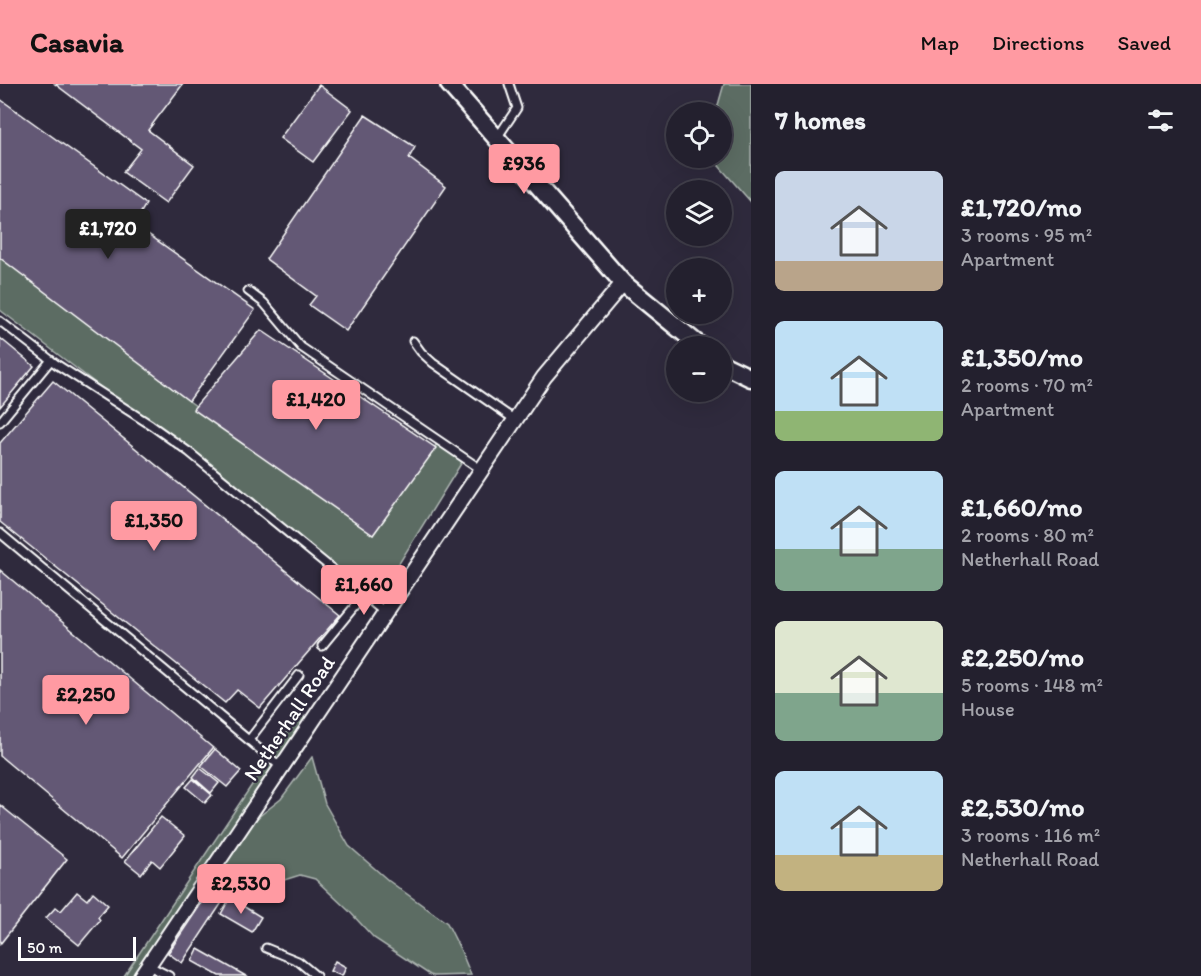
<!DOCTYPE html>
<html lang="en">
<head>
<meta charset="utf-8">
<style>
  body { margin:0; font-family:Itim,sans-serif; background:#2f2d3a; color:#f1f3f6; height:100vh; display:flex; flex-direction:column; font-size:22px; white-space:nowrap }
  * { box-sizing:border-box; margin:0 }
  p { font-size:20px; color:#a3a3aa }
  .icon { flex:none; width:33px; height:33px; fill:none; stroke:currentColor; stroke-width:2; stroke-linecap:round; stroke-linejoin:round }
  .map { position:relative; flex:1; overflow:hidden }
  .side { display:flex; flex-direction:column; background:#23202e; width:450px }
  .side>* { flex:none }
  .buttons { position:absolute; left:666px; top:18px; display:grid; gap:12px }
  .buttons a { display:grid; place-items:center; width:66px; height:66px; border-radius:50%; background:#23202e; box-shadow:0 6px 24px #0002,0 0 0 2px #403e4a; font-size:30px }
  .scale { position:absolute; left:18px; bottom:15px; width:118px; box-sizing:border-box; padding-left:6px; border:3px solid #fff; border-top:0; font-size:16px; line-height:21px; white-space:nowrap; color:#fff; -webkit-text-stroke:4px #2f2a3d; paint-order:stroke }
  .price { position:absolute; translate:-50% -51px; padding:0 14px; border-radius:6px; background:#ff9aa2; color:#111; font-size:20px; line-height:39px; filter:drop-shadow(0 2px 3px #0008) }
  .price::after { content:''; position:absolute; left:50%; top:36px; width:18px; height:14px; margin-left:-9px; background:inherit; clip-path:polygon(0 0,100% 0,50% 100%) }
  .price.on { background:#222; color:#fff }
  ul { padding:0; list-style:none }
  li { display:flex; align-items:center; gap:18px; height:150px; padding:0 24px }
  li span { display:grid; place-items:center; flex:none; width:168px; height:120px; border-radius:9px; color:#555 }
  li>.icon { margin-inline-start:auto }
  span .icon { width:72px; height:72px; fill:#fffc; stroke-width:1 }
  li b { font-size:26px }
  h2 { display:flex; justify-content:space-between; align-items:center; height:72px; padding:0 24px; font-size:26px }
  header { display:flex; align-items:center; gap:36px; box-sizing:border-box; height:84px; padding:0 30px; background:#ff9aa2; color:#111 }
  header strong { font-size:28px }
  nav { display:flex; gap:33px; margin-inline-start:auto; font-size:21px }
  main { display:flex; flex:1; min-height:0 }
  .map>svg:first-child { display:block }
  .green { fill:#5c6c64; stroke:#aeb6b2; stroke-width:1.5 }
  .building { fill:#645874; stroke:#fff; stroke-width:1.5 }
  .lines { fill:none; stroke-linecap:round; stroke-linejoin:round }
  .service-casing { stroke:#fff; stroke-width:11 }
  .minor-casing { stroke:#fff; stroke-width:18 }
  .tertiary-casing { stroke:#fff; stroke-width:21 }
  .service { stroke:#2f2a3d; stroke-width:7 }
  .minor { stroke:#2f2a3d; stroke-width:14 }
  .tertiary { stroke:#2f2a3d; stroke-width:16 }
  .labels { text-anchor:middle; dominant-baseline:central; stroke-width:4.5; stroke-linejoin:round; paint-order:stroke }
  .street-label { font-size:21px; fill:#fff; stroke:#2f2a3d }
</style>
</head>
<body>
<header>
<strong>Casavia</strong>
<nav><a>Map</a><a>Directions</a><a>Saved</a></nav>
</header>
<main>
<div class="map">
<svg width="751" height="892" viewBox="0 0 751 892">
  <rect width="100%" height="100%" fill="#2f2a3d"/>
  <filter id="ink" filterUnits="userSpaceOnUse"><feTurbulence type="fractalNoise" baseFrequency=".0167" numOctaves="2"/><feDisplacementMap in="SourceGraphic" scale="12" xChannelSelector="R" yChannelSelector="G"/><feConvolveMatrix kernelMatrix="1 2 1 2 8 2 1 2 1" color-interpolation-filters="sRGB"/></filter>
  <g filter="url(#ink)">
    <path class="green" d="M724,0H751V118L712,74H722V28H716Z
      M0,174L189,317L373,451L441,354L462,378L377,515L0,226Z
      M300,629L317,645L257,734L281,715L312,673L325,720L349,762L389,797L447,839L461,867L471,891L434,892L430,891L374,854L349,827L315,795L300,791L265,802L232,810L217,796V793L149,892H124Z"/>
    <path class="building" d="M55,0H183L148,46L194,81L166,119L123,88L141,65Z
      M319,1L352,26L313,78L280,54Z
      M0,15L146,120L134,140L255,226L189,317L0,174Z
      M365,31L415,63L409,74L446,102L346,247L309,221L316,212L266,175Z
      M261,246L436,364L373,451L193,325Z
      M0,254L34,282L0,323Z
      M53,297L340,531L260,624L237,606L225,619L0,438V359Z
      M0,486L213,664L122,774L0,672Z
      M215,665L241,687L227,703L201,682Z
      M200,684L219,699L211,709L193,693Z
      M193,695L212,711L205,719L186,703Z
      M0,721L67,775L0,860Z
      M161,733L185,752L160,783L152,776L141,790L125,777Z
      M77,808L87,816L93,808L108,821L98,833L100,836L79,861L46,834L56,823L61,827Z
      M209,808L223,817L182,879L168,869Z
      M230,814L261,833L252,848L221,830Z
      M198,865L246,892H219L192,877Z
      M335,877L346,883L342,892L330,887Z"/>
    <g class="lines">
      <g class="service-casing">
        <path id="service" d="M497,54L517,24L509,0
          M248,207L264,219L301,263L482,386
          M0,237L56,280L151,341L189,368L385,528
          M413,257L421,268L433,279L515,336
          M0,338L51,276
          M0,449L281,683
          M322,562L364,511
          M249,656L299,591
          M266,864L298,877L316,892
          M149,882L169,892"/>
      </g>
      <g class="minor-casing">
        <path id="minor" d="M141,892L544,293L623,199"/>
      </g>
      <g class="tertiary-casing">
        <path id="tertiary" d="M449,0L623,199L700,262
          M722,280L751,294"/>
      </g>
      <use href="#service" class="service"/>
      <use href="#minor" class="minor"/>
      <use href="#tertiary" class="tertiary"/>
    </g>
  </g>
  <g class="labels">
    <g class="street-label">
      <text transform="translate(289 634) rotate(-56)">Netherhall Road</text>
    </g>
  </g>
</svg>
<div class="buttons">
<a><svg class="icon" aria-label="locate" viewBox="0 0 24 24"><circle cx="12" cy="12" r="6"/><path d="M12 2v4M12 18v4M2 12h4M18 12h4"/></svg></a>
<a><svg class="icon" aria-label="layers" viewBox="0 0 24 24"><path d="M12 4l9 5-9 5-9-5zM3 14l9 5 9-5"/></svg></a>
<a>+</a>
<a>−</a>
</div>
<div class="scale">50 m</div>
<b class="price" style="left:524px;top:111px">£936</b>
<b class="price on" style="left:108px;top:176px">£1,720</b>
<b class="price" style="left:316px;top:347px">£1,420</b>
<b class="price" style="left:154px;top:468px">£1,350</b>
<b class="price" style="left:364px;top:532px">£1,660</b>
<b class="price" style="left:86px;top:642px">£2,250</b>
<b class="price" style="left:241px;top:831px">£2,530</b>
</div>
<section class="side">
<h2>7 homes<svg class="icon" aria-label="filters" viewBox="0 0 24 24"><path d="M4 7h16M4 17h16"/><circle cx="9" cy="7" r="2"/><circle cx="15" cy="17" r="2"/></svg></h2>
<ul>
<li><span style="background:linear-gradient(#c9d6e8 75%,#b9a48a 0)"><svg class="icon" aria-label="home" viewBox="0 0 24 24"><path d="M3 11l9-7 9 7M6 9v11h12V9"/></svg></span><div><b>£1,720/mo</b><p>3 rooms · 95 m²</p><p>Apartment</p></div></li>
<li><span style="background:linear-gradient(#bfe0f5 75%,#8fb573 0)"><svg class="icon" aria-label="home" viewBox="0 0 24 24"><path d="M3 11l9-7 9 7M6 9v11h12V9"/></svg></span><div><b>£1,350/mo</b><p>2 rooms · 70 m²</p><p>Apartment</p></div></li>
<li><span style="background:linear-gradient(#bfe0f5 65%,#7fa58c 0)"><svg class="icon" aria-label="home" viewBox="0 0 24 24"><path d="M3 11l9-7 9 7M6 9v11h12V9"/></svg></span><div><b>£1,660/mo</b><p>2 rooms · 80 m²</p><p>Netherhall Road</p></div></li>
<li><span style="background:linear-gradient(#dfe7d0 60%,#7fa58c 0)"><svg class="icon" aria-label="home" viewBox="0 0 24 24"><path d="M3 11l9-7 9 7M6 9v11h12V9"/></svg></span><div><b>£2,250/mo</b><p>5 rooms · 148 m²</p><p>House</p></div></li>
<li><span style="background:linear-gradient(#bfe0f5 70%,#c2b280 0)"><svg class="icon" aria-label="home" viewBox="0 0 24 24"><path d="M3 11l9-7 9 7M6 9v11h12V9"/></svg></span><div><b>£2,530/mo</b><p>3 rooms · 116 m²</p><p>Netherhall Road</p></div></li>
</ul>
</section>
</main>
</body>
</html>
